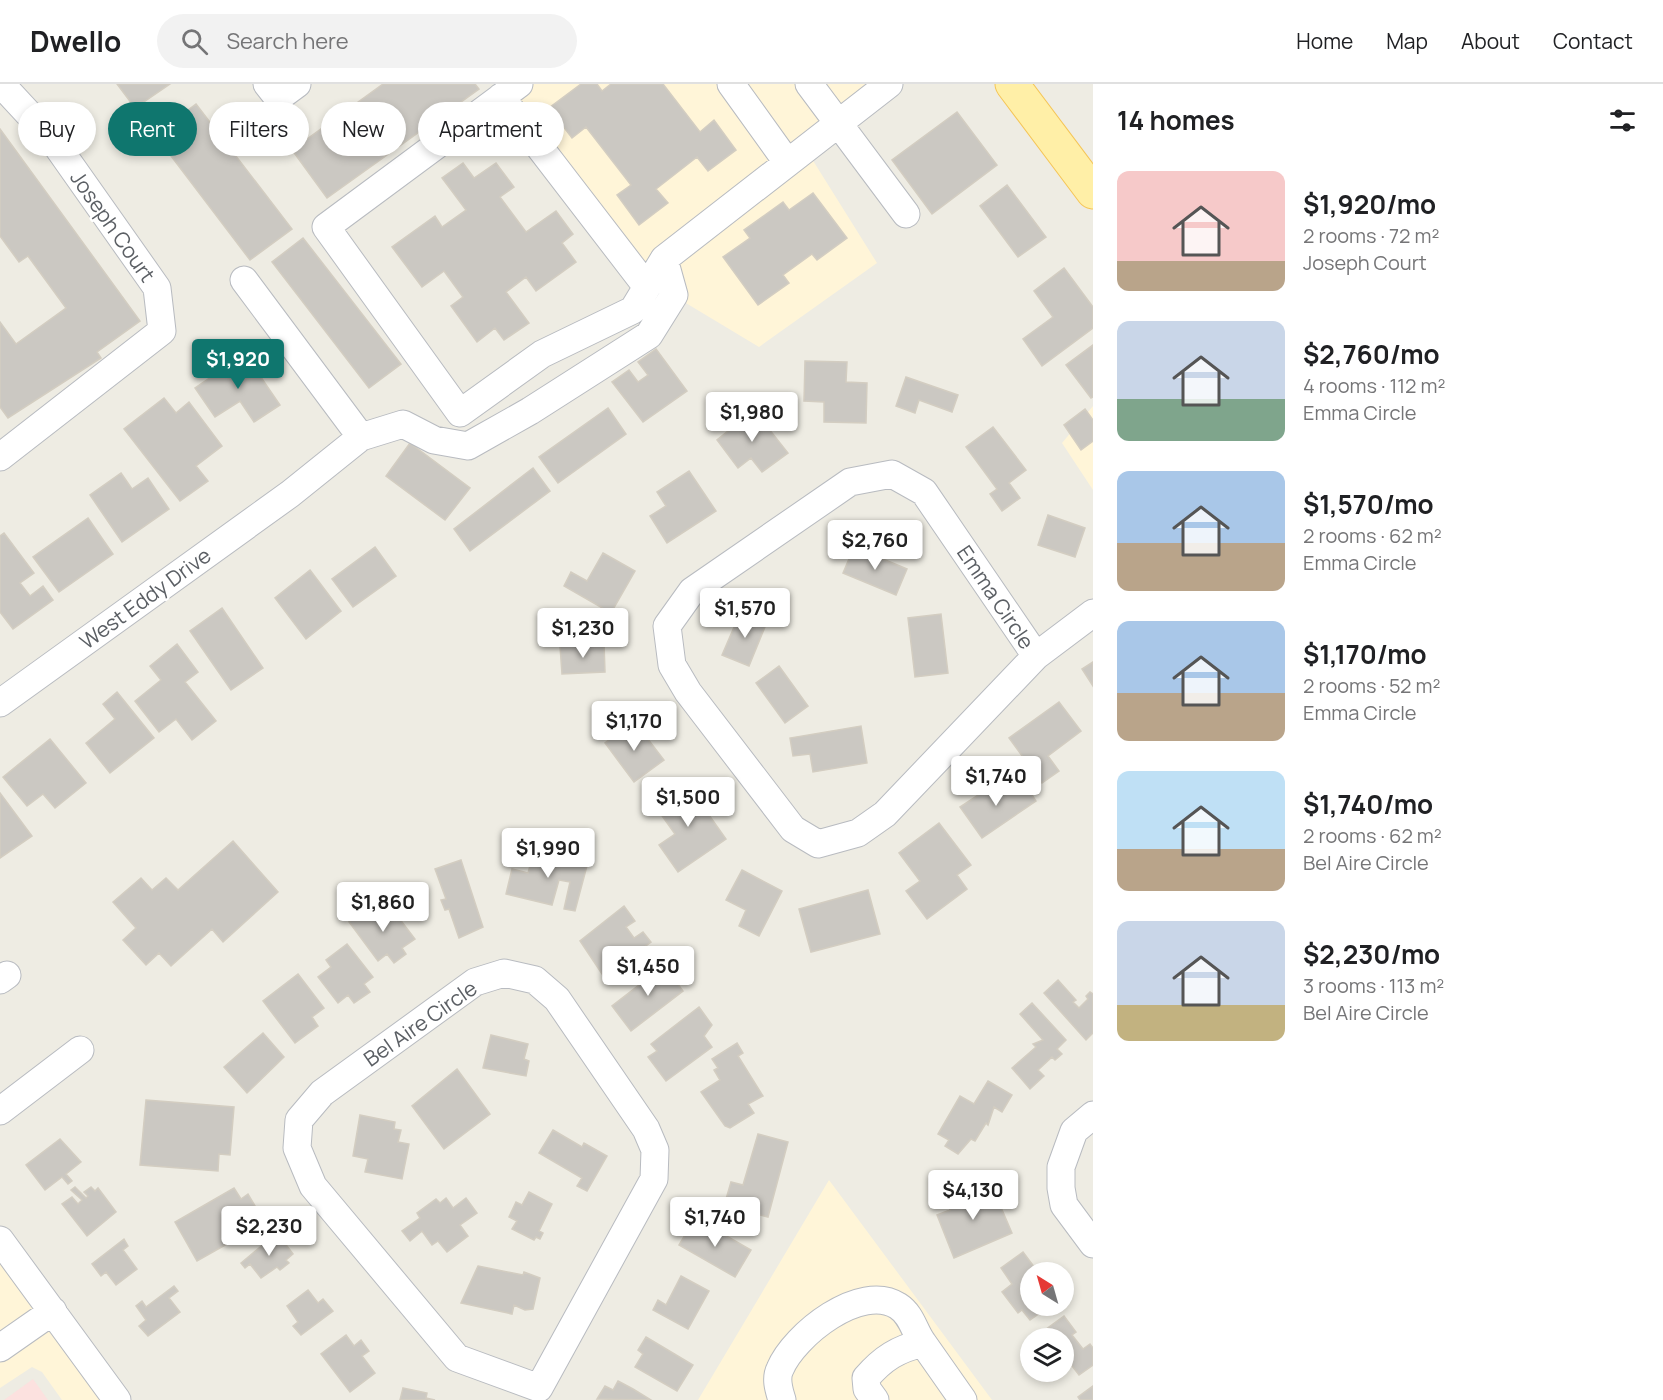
<!DOCTYPE html>
<html lang="en">
<head>
<meta charset="utf-8">
<style>
  body { margin:0; font-family:Manrope,sans-serif; background:#f2f2f2; color:#202124; height:100vh; display:flex; flex-direction:column; font-size:22px; white-space:nowrap }
  * { box-sizing:border-box; margin:0 }
  p { font-size:20px; color:#757577 }
  .icon { flex:none; width:33px; height:33px; fill:none; stroke:currentColor; stroke-width:2; stroke-linecap:round; stroke-linejoin:round }
  .map { position:relative; flex:1; overflow:hidden }
  .drawer { display:flex; flex-direction:column; background:#fff; width:570px }
  .drawer>* { flex:none }
  .guide { position:absolute; left:18px; top:18px; width:570px; height:54px; display:flex; gap:12px }
  .needle { width:39px; rotate:323deg }
  .controls { position:absolute; left:1020px; top:1178px; display:grid; gap:12px }
  .controls a { display:grid; place-items:center; width:54px; height:54px; border-radius:50%; background:#fff; box-shadow:0 3px 9px #0003; font-size:30px }
  .price { position:absolute; translate:-50% -51px; padding:0 14px; border-radius:6px; background:#fff; color:#222; font-size:20px; line-height:39px; filter:drop-shadow(0 2px 3px #0008) }
  .price::after { content:''; position:absolute; left:50%; top:36px; width:18px; height:14px; margin-left:-9px; background:inherit; clip-path:polygon(0 0,100% 0,50% 100%) }
  .price.selected { background:#0f766e; color:#fff }
  ul { padding:0; list-style:none }
  li { display:flex; align-items:center; gap:18px; height:150px; padding:0 24px }
  li span { display:grid; place-items:center; flex:none; width:168px; height:120px; border-radius:12px; color:#555 }
  li>.icon { margin-inline-start:auto }
  span .icon { width:72px; height:72px; fill:#fffc; stroke-width:1 }
  li b { font-size:26px }
  h2 { display:flex; justify-content:space-between; align-items:center; height:72px; padding:0 24px; font-size:26px }
  .chip { padding:0 21px; border-radius:27px; background:#fff; box-shadow:0 3px 9px #0003; font-size:21px; line-height:54px }
  .chip.selected { background:#0f766e; color:#fff }
  header { display:flex; align-items:center; gap:36px; box-sizing:border-box; height:84px; padding:0 30px; background:#fff; border-bottom:2px solid #e0e0e0 }
  header strong { font-size:28px }
  nav { display:flex; gap:33px; margin-inline-start:auto; font-size:21px }
  .search { width:420px; height:54px; background:#f2f2f2; display:flex; align-items:center; gap:15px; box-sizing:border-box; padding:0 21px; border-radius:33px; color:#757577; font-size:22px }
  main { display:flex; flex:1; min-height:0 }
  .map>svg:first-child { display:block }
  .commercial { fill:#fff5d8 }
  .medical { fill:#fce1df }
  .building { fill:#cbc8c2; stroke:#d3cdc1; stroke-width:1.5 }
  .lines { fill:none; stroke-linecap:round; stroke-linejoin:round }
  .minor-casing { stroke:#b8bbc0; stroke-width:29 }
  .major-casing { stroke:#f5c556; stroke-width:35 }
  .minor { stroke:#fff; stroke-width:27 }
  .major { stroke:#ffefa7; stroke-width:33 }
  .labels { text-anchor:middle; dominant-baseline:central; stroke-width:4.5; stroke-linejoin:round; paint-order:stroke }
  .street-label { font-size:21px; fill:#5b5f64; stroke:#fff }
</style>
</head>
<body>
<header>
<strong>Dwello</strong>
<div class="search"><svg class="icon" aria-label="search" viewBox="0 0 24 24"><circle cx="10" cy="10" r="6"/><path d="M15 15l6 6"/></svg>Search here</div>
<nav><a>Home</a><a>Map</a><a>About</a><a>Contact</a></nav>
</header>
<main>
<div class="map">
<svg width="1093" height="1316" viewBox="0 0 1093 1316">
  <rect width="100%" height="100%" fill="#eeece3"/>
  <path class="commercial" d="M507,0H880L802,59L877,179L759,263L616,177Z
    M1093,322V406L1062,359Z
    M829,1096L992,1316H698Z
    M0,1178L101,1316H62L42,1288L32,1283L0,1304Z"/>
  <path class="medical" d="M33,1295L48,1316H4Z"/>
  <path class="building" d="M117,0H170L135,24Z
    M383,0H475L479,5L327,114L292,66Z
    M581,0H597L602,7L611,0H663L700,48L714,36L736,66L708,87L697,73L656,105L668,119L639,141L617,111L631,101L586,43L572,54L549,24Z
    M196,20L292,145L250,176L155,51Z
    M957,28L997,81L932,130L892,76Z
    M0,45L140,237L97,268L101,274L8,334L0,323V238L16,260L66,224L28,172L19,178L0,152Z
    M463,79L474,94L496,79L514,103L500,113L526,148L556,127L573,150L562,159L576,178L536,207L526,193L506,208L529,239L504,256L495,244L477,258L451,222L463,213L444,187L422,203L392,163L435,132L442,143L466,126L442,94Z
    M1007,101L1046,153L1018,173L980,122Z
    M813,109L847,154L817,176L812,170L783,191L789,199L758,221L723,173L750,154L744,146L783,118L789,126Z
    M303,154L401,280L369,304L272,178Z
    M1064,184L1093,223V244L1042,282L1023,255L1053,233L1034,207Z
    M1093,261V313L1091,314L1066,281Z
    M656,265L687,307L643,338L612,298L629,286L638,298L648,291L638,278Z
    M245,270L280,321L254,338L240,317L215,333L195,304Z
    M805,277L847,278L846,298L867,299L866,339L824,338V318L804,317Z
    M906,293L958,311L952,328L919,316L915,329L896,322Z
    M164,314L176,329L189,318L222,362L196,382L208,397L180,417L124,345Z
    M608,324L626,350L558,399L539,373Z
    M1085,325L1093,336V357L1081,366L1064,341Z
    M754,326L788,369L762,388L751,374L738,384L717,356Z
    M993,343L1026,386L1009,399L1020,414L1002,427L990,410L997,405L966,363Z
    M410,359L470,404L445,436L386,392Z
    M533,384L550,407L470,467L454,445Z
    M689,387L716,427L667,459L650,432L666,422L657,408Z
    M121,389L132,405L148,394L169,425L122,458L90,411Z
    M1048,431L1085,444L1075,473L1038,461Z
    M88,434L113,470L59,508L33,473Z
    M4,449L34,489L20,499L30,512L43,502L53,516L13,545L0,528V452Z
    M375,463L396,492L353,523L332,495Z
    M854,463L907,485L896,511L843,489Z
    M603,469L635,487L611,529L564,502L571,488L587,497Z
    M310,486L341,527L306,555L275,514Z
    M222,524L263,584L231,606L190,547Z
    M741,527L767,538L749,582L722,571Z
    M941,530L948,589L915,593L908,534Z
    M604,559L605,588L562,590L560,562Z
    M177,560L198,588L185,598L216,637L192,656L176,635L159,648L135,617L161,596L150,582Z
    M1093,578V602L1082,585Z
    M779,582L808,622L785,639L756,599Z
    M117,608L154,654L110,689L86,659L115,635L103,620Z
    M1059,618L1081,647L1048,672L1059,687L1042,699L1009,654Z
    M634,637L664,676L634,698L605,659Z
    M861,642L867,679L813,688L810,670L793,672L790,654Z
    M50,655L86,699L55,724L43,710L27,722L3,693Z
    M1001,696L1010,710L1025,700L1036,717L982,754L960,723Z
    M687,700L726,755L678,788L659,761L675,750L655,722Z
    M0,709L32,752L0,774Z
    M939,739L971,781L957,791L967,805L927,835L906,807L920,797L899,769Z
    M233,757L278,808L223,858L212,845L171,882L159,869L146,881L123,856L136,844L113,818L141,794L152,806L166,794L178,806Z
    M535,764L565,772L563,778L574,781L576,774L588,778L575,827L564,825L570,798L559,796L552,821L506,810L512,785L528,789Z
    M461,776L483,843L459,854L449,825L445,826L441,816L446,815L435,785Z
    M742,786L782,807L759,852L739,842L746,826L726,816Z
    M868,806L880,850L811,868L799,825Z
    M389,821L415,855L402,864L406,870L394,879L387,870L378,877L349,838L368,823L375,832Z
    M624,822L635,837L626,843L634,854L643,848L651,858L604,893L580,857Z
    M347,860L373,893L364,900L370,908L354,919L348,911L338,919L318,893L331,883L326,876Z
    M661,877L683,907L631,947L612,922L648,894L645,890Z
    M298,890L324,924L312,933L318,942L295,959L263,917Z
    M1058,896L1076,916L1073,918L1079,924L1088,915L1086,912L1090,908L1093,910V949L1086,956L1044,909Z
    M1032,919L1066,956L1057,965L1062,970L1055,976L1052,973L1038,986L1044,992L1030,1005L1012,984L1036,963L1033,960L1043,956L1020,930Z
    M699,923L712,941L704,952L712,963L666,997L648,973L657,967L651,960Z
    M263,949L284,973L247,1009L224,983Z
    M491,951L528,960L524,975L529,977L526,992L483,984Z
    M737,959L743,969L738,972L763,1012L748,1020L754,1029L730,1044L725,1042L701,1008L720,996L714,986L718,984L712,975Z
    M457,985L490,1030L444,1065L412,1022Z
    M988,997L1012,1011L1002,1028L994,1023L988,1041L986,1039L975,1057L971,1055L958,1070L945,1062L949,1056L938,1050L960,1012L974,1020Z
    M146,1016L234,1023L230,1071L219,1070L218,1087L140,1081Z
    M360,1031L395,1038L394,1045L401,1046L398,1058L409,1060L402,1095L365,1088L368,1075L353,1072Z
    M553,1046L582,1063L584,1059L607,1072L587,1107L577,1102L582,1094L539,1069Z
    M758,1050L788,1058L768,1133L724,1122L731,1098L743,1101Z
    M60,1055L81,1078L66,1090L72,1097L68,1100L62,1093L45,1106L26,1081Z
    M978,1101L983,1112L994,1107L1012,1149L954,1174L937,1131L950,1126L945,1115Z
    M75,1103L86,1114L88,1112L84,1108L91,1103L95,1107L98,1104L116,1128L87,1152L62,1120L72,1113L78,1120L82,1116L71,1106Z
    M234,1104L241,1115L248,1110L258,1127L250,1132L257,1143L197,1177L175,1138Z
    M529,1108L552,1120L539,1147L543,1149L540,1155L536,1153L534,1156L512,1145L517,1137L509,1133L516,1118L522,1121Z
    M446,1114L453,1124L466,1114L477,1129L460,1141L468,1152L447,1168L438,1157L432,1161L422,1147L410,1157L402,1147L420,1134L417,1129L436,1115L440,1119Z
    M695,1134L751,1166L735,1193L679,1161Z
    M277,1149L293,1170L286,1176L289,1179L280,1186L277,1183L261,1194L250,1180L245,1184L241,1179Z
    M124,1155L128,1162L123,1166L137,1185L116,1201L106,1188L101,1192L92,1180Z
    M1023,1168L1038,1188H1030V1221L1050,1222L1030,1236L1022,1226L1018,1229L1002,1208L1012,1200L1001,1184Z
    M478,1182L523,1191L524,1188L540,1194L533,1225L525,1226L514,1221L512,1230L461,1219Z
    M681,1192L709,1207L688,1245L653,1226L658,1216L666,1221Z
    M174,1202L178,1207L169,1214L180,1228L148,1252L139,1242L146,1236L136,1222L142,1217L146,1223Z
    M308,1206L318,1219L323,1215L333,1227L301,1251L293,1242L298,1238L287,1222Z
    M1064,1232L1076,1248L1072,1251L1083,1265L1090,1260L1093,1264V1281L1079,1291L1066,1274L1064,1277V1254H1051L1045,1246Z
    M346,1251L354,1262L361,1256L369,1267L362,1272L375,1289L350,1308L321,1270Z
    M646,1253L693,1281L677,1307L635,1283L643,1270L638,1266Z
    M618,1297L633,1305L651,1316L597,1315L605,1302L613,1306Z
    M1093,1302V1316H1080L1078,1313Z
    M403,1304L427,1309L426,1314L435,1316H400Z"/>
  <g class="lines">
    <g class="minor-casing">
      <path id="minor" d="M267,0L278,14L297,0
        M519,0L326,143L460,329L542,270L633,226L664,175L889,0
        M731,0L787,78
        M809,0L906,130
        M501,13L647,203
        M244,196L361,353
        M0,373L162,247L157,204L52,55L1,0
        M892,390L924,408L1036,572L885,730L858,749L818,760L793,745L688,608L672,581L667,542L692,507L850,398Z
        M1036,572L1093,529
        M0,619L290,410L361,353L403,340L434,356L468,362L530,327L649,251L674,211L664,175
        M504,889L535,896L557,915L646,1045L655,1066L654,1095L539,1304L457,1274L313,1102L297,1064L299,1036L322,1009L475,898Z
        M0,896L7,891
        M0,1027L80,966
        M1093,1031L1074,1047L1061,1083V1104L1064,1121L1093,1160
        M0,1156L117,1316
        M0,1264L53,1227
        M782,1316C779,1306 775,1295 780,1285C794,1251 861,1198 898,1222C912,1231 914,1247 923,1259
        M875,1316L867,1305L866,1294C883,1274 898,1265 923,1259L963,1316"/>
    </g>
    <g class="major-casing">
      <path id="major" d="M1012,0L1093,108"/>
    </g>
    <use href="#minor" class="minor"/>
    <use href="#major" class="major"/>
  </g>
  <g class="labels">
    <g class="street-label">
      <text transform="translate(113 142) rotate(55)">Joseph Court</text>
      <text transform="translate(996 513) rotate(56)">Emma Circle</text>
      <text transform="translate(145 514) rotate(-36)">West Eddy Drive</text>
      <text transform="translate(420 939) rotate(-35)">Bel Aire Circle</text>
    </g>
  </g>
</svg>
<div class="controls">
<a><svg class="needle" viewBox="-14 -14 28 28"><path d="M0-13l5 13h-10z" fill="#e53935"/><path d="M0 13l5-13h-10z" fill="#757577"/></svg></a>
<a><svg class="icon" aria-label="layers" viewBox="0 0 24 24"><path d="M12 4l9 5-9 5-9-5zM3 14l9 5 9-5"/></svg></a>
</div>
<b class="price selected" style="left:238px;top:306px">$1,920</b>
<b class="price" style="left:752px;top:359px">$1,980</b>
<b class="price" style="left:875px;top:487px">$2,760</b>
<b class="price" style="left:745px;top:555px">$1,570</b>
<b class="price" style="left:583px;top:575px">$1,230</b>
<b class="price" style="left:634px;top:668px">$1,170</b>
<b class="price" style="left:996px;top:723px">$1,740</b>
<b class="price" style="left:688px;top:744px">$1,500</b>
<b class="price" style="left:548px;top:795px">$1,990</b>
<b class="price" style="left:383px;top:849px">$1,860</b>
<b class="price" style="left:648px;top:913px">$1,450</b>
<b class="price" style="left:973px;top:1137px">$4,130</b>
<b class="price" style="left:715px;top:1164px">$1,740</b>
<b class="price" style="left:269px;top:1173px">$2,230</b>
<div class="guide">
<a class="chip">Buy</a>
<a class="chip selected">Rent</a>
<a class="chip">Filters</a>
<a class="chip">New</a>
<a class="chip">Apartment</a>
</div>
</div>
<section class="drawer">
<h2>14 homes<svg class="icon" aria-label="filters" viewBox="0 0 24 24"><path d="M4 7h16M4 17h16"/><circle cx="9" cy="7" r="2"/><circle cx="15" cy="17" r="2"/></svg></h2>
<ul>
<li><span style="background:linear-gradient(#f6c9c9 75%,#b9a48a 0)"><svg class="icon" aria-label="home" viewBox="0 0 24 24"><path d="M3 11l9-7 9 7M6 9v11h12V9"/></svg></span><div><b>$1,920/mo</b><p>2 rooms · 72 m²</p><p>Joseph Court</p></div></li>
<li><span style="background:linear-gradient(#c9d6e8 65%,#7fa58c 0)"><svg class="icon" aria-label="home" viewBox="0 0 24 24"><path d="M3 11l9-7 9 7M6 9v11h12V9"/></svg></span><div><b>$2,760/mo</b><p>4 rooms · 112 m²</p><p>Emma Circle</p></div></li>
<li><span style="background:linear-gradient(#a9c7e8 60%,#b9a48a 0)"><svg class="icon" aria-label="home" viewBox="0 0 24 24"><path d="M3 11l9-7 9 7M6 9v11h12V9"/></svg></span><div><b>$1,570/mo</b><p>2 rooms · 62 m²</p><p>Emma Circle</p></div></li>
<li><span style="background:linear-gradient(#a9c7e8 60%,#b9a48a 0)"><svg class="icon" aria-label="home" viewBox="0 0 24 24"><path d="M3 11l9-7 9 7M6 9v11h12V9"/></svg></span><div><b>$1,170/mo</b><p>2 rooms · 52 m²</p><p>Emma Circle</p></div></li>
<li><span style="background:linear-gradient(#bfe0f5 65%,#b9a48a 0)"><svg class="icon" aria-label="home" viewBox="0 0 24 24"><path d="M3 11l9-7 9 7M6 9v11h12V9"/></svg></span><div><b>$1,740/mo</b><p>2 rooms · 62 m²</p><p>Bel Aire Circle</p></div></li>
<li><span style="background:linear-gradient(#c9d6e8 70%,#c2b280 0)"><svg class="icon" aria-label="home" viewBox="0 0 24 24"><path d="M3 11l9-7 9 7M6 9v11h12V9"/></svg></span><div><b>$2,230/mo</b><p>3 rooms · 113 m²</p><p>Bel Aire Circle</p></div></li>
</ul>
</section>
</main>
</body>
</html>
